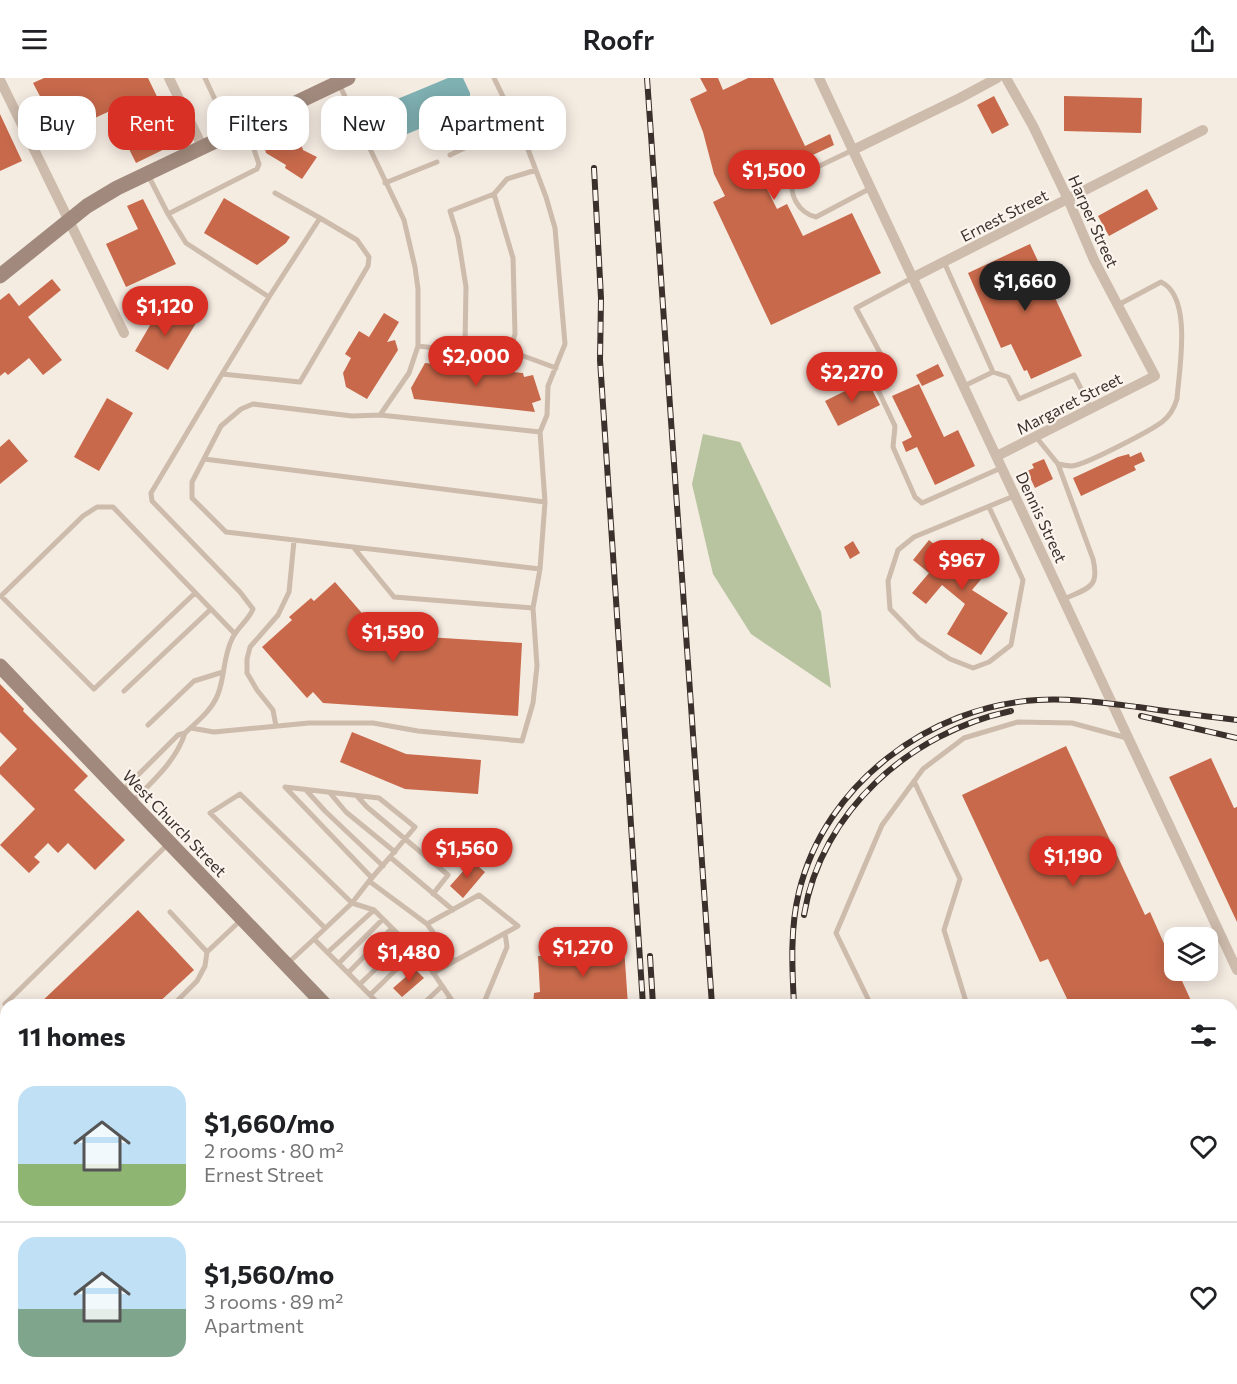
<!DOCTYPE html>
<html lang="en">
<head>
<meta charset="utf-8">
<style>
  body { margin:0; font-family:Commissioner,sans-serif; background:#f2f2f2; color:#202124; height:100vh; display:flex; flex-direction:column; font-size:22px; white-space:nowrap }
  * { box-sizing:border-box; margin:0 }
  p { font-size:20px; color:#757577 }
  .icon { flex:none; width:33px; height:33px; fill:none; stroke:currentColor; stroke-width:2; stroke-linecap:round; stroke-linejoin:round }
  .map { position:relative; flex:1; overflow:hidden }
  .details { position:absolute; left:0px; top:921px; width:1238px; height:386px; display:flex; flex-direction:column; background:#fff; border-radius:18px 18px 0 0; box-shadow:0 3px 15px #0003 }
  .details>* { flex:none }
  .top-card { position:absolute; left:18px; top:18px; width:600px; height:54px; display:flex; gap:12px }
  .tools { position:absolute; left:1164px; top:849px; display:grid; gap:12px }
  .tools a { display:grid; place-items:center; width:54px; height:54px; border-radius:12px; background:#fff; box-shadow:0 3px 15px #0003; font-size:30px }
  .price { position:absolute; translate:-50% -51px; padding:0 14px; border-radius:21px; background:#d93025; color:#fff; font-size:20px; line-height:39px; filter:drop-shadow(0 2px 3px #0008) }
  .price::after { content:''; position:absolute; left:50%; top:36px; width:18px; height:14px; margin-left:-9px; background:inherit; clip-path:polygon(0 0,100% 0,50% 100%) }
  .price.current { background:#222; color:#fff }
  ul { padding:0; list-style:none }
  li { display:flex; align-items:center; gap:18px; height:150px; padding:0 18px }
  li+li { border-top:2px solid #e0e0e0 }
  li span { display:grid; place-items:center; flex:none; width:168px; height:120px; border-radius:18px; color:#555 }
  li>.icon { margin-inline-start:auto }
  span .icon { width:72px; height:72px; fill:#fffc; stroke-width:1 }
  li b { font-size:26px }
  h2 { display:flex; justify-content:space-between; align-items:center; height:72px; padding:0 18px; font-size:26px }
  .tag { padding:0 21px; border-radius:18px; background:#fff; box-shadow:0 3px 15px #0003; font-size:21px; line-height:54px }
  .tag.current { background:#d93025; color:#fff }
  header { display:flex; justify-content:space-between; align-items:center; height:78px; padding:0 18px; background:#fff; font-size:27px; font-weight:600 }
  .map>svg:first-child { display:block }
  .green { fill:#b8c4a0 }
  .water { fill:#7fb0b2 }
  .building { fill:#c8694b }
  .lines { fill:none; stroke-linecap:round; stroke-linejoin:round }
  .lane { stroke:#cdbbac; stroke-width:5 }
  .street { stroke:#cdbbac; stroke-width:10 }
  .secondary { stroke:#a18a7d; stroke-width:15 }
  .primary { stroke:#7d675c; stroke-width:15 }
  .rail-casing { stroke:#3b302b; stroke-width:6 }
  .rail { stroke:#fbf5ee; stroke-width:4; stroke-dasharray:11; stroke-linecap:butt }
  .labels { text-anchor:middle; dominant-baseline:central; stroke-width:4.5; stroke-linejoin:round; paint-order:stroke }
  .street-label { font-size:16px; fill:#3b302b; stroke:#fbf5ee }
</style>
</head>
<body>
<header><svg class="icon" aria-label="menu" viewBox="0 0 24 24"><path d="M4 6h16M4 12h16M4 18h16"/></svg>Roofr<svg class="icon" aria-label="share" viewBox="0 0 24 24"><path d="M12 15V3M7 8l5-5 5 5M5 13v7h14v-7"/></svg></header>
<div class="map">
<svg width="1237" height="1306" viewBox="0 0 1237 1306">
  <rect width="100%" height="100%" fill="#f4ebe1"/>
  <path class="green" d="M703,356L740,364L821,534L831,610L751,556L713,496L692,406Z
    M0,1030L6,1036V1075L0,1074Z
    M0,1136L6,1141V1207L0,1202Z
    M113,1301H209L216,1306H119Z"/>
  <path class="water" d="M448,0H463L470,15V23C451,37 421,51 399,59L394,57L389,49L382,31L383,27Z"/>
  <path class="building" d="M44,0H148L179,64L136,85L110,33L60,56L33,5Z
    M700,0H718L723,12L748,0H773L805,68L830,56L834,67L762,101L777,131L787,126L803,158L852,135L881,195L771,247L713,124L725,118L714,96L703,54L690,21L707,13Z
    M994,18L1009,47L992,56L977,27Z
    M1064,18L1142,20L1141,55L1064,53Z
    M0,36L22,83L0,93Z
    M292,53L298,56L303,72L317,79L302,101L285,90L286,87L266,75L263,64L266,60Z
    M1147,111L1158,131L1109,158L1098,138Z
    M224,120L290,159L286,165L257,187L204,155Z
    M143,121L176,186L126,209L106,166L138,151L127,128Z
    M1030,166L1082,278L1031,301L1027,292L1024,293L1011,266L1001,270L968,195Z
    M52,201L61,212L28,239L62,282L43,297L29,280L8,297L5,294L0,298V222L9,215L19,228Z
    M163,225L196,245L168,292L135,273Z
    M384,235L399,244L387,264L395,262L398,272L367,321L346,309L343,295L351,280L345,276L359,253L369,259Z
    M425,285L523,295L524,299L533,297L541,322L532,325L535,334L414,321L411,310Z
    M938,286L944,298L922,308L916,297Z
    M867,302L880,327L838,348L825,323Z
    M919,306L944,359L958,352L975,388L935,407L917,369L906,374L902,364L912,359L892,318Z
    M107,320L133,335L99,393L74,379Z
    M9,361L28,383L0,406V369Z
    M1141,374L1145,383L1134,388L1136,392L1081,418L1073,400L1118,379L1129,376L1130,379Z
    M1044,381L1053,401L1035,410L1027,393L1034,390L1032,386Z
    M982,460L996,472L988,481L994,486L972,512L1008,535L981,577L947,556L965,526L942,507L926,526L912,515L929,495L913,482L929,462L935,467L939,464L962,483Z
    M853,463L860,475L850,481L844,469Z
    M335,504L380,556L522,565L518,638L323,625L313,614L307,620L262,569L292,542L289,539L311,520L314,523Z
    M0,606L24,631L23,633L88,698L74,712L125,762L95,792L68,765L58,775L48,765L34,779L40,784L29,795L0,767L35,731L0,696V689L17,671L0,654Z
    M352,654L406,676L481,682L478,716L405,711L340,684Z
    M1066,668L1145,837L1150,834L1174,888V892H1177L1193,927H1070L1048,881L1040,884L962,717Z
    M1211,680L1234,730L1237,729V844L1169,699Z
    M472,783L485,794L463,820L450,808Z
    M138,832L194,892L156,927H38Z
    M615,869H624L628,927H533L534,915L540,914L538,878L550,877V874Z
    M415,891L424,900L402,919L393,910Z"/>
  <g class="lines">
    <path class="lane" d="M205,0L230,54
      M339,6L404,142L415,189L418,211V268L409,295L380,337
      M853,72L796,99C785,114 800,136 816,139L871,110
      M450,77C471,66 501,57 511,33
      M148,97L168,136L257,91L259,86L247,51
      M385,105L437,84
      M494,116L507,101L536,92
      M168,136L186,165L269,219L320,140L275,115
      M944,184L993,294L964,308
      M914,199L856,230L893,299L885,303L878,312L895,348L893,369L915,419L922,425L1001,390
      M465,266L466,209L458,159L450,133L494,116L513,180L515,256L510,273
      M418,268L451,272L465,266L510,273L556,290
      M993,294L1008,299L1019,321L1074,297L1091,330
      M222,296L269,219
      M1036,359L1058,386L1093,481C1100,510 1088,510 1064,521
      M204,381L545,424
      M1058,386C1063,387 1068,388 1072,388C1085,387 1150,353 1162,344C1170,338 1174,331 1177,321C1179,292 1193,219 1161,204L1118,227
      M989,429L1023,502L1011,567L989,584L973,590L950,581L919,561L890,531L888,503L898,472L914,459L1014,418
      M354,470L394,519L533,530
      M540,491L226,454L192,420V404L221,348L241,331L253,326L352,338L380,337L540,354
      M195,515L94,611L1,518L83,438L97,429H113L235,556
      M124,613L211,531
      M148,647L194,603L223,594
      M276,648L273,632L257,612L247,595V581L250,569L278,537L289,514L294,463
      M191,650L214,654L309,645H373L418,653L522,663L533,625L537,588L533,530L540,491L545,424L540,354L547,337L548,308L565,266L555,150L546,119L526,66L494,0
      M185,655C198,643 212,632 218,616C225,598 223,579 232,561C237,550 248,543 253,531L240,514L152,423L151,415L222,296L300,304L368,188L369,179L357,162L320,140
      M914,703L960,801L944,852L967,927
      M123,712L178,657L185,655C176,683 153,703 132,724
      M306,712L325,733L383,788
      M330,715L346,734L395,774
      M357,718L367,729L448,797L433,816
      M372,800L285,709L379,720L415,749L390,779
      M370,802L390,779L453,832
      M170,834L207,874
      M427,846L454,883
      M325,850L210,735L240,716L352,825L369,803L427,846L479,817L518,848L433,895
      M314,861L352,825L374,832L426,884L455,927
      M328,874L374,832
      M339,885L383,841
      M287,886L314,861L380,927
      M348,895L392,850
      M360,906L405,863
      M370,917L415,873
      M5,926L168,766
      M173,927L197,903L205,888L207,874L241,842
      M422,927L442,908
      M443,927L450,920
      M483,927L507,869L505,855
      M871,927L836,855L882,747L923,691L964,660L1018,644L1072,645L1127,660
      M1232,1179L1237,1177
      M975,1300L976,1306
      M1190,1300L1193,1306
      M307,1306V1300
      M861,1306L864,1300"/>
    <path class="street" d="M169,0L202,68
      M819,0L1237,892
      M0,2L124,255
      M853,72L960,20L997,0
      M914,199L1203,52
      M997,378L1155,298L1094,182L1068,121L1033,48L1006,0"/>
    <path class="secondary" d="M0,198L87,128L117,110L348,0
      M0,588L325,927
      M415,1306L416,1300"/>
    <path class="primary" d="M0,1304L2,1306"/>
    <g class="rail-casing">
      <path id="rail" d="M647,0L712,927
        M594,90L601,220L600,282L643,927
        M1141,638L1237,660
        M804,837C821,733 911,654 1011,633
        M650,878L653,927
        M794,927C792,890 790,850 799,814C825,706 930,628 1038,622C1071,620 1105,625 1138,629C1171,634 1204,638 1237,642
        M611,1300V1306
        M649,1300L650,1306
        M678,1300V1306
        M730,1300V1306
        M828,1300L829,1306
        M875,1300L879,1306"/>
    </g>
    <use href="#rail" class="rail"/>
  </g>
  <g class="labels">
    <g class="street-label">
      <text transform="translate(1004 137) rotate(-27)">Ernest Street</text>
      <text transform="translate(1094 143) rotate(66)">Harper Street</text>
      <text transform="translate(1069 325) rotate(-27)">Margaret Street</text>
      <text transform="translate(1042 439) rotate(65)">Dennis Street</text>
      <text transform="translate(175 745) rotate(46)">West Church Street</text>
    </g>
  </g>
</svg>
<div class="tools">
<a><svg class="icon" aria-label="layers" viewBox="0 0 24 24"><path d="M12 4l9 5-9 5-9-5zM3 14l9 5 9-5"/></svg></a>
</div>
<b class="price" style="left:774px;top:123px">$1,500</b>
<b class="price current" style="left:1025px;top:234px">$1,660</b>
<b class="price" style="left:165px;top:259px">$1,120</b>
<b class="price" style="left:476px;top:309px">$2,000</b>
<b class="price" style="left:852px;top:325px">$2,270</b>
<b class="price" style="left:962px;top:513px">$967</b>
<b class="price" style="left:393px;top:585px">$1,590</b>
<b class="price" style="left:467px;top:801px">$1,560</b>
<b class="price" style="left:1073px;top:809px">$1,190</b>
<b class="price" style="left:583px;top:900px">$1,270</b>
<b class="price" style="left:409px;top:905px">$1,480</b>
<div class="top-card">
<a class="tag">Buy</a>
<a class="tag current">Rent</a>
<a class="tag">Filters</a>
<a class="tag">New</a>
<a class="tag">Apartment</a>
</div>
<section class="details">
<h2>11 homes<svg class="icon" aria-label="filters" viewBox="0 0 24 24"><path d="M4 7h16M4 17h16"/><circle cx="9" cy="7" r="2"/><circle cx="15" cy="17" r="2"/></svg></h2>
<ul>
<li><span style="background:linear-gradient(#bfe0f5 65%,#8fb573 0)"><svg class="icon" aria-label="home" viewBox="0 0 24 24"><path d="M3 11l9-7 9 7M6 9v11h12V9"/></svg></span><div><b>$1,660/mo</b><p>2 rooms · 80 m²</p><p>Ernest Street</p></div><svg class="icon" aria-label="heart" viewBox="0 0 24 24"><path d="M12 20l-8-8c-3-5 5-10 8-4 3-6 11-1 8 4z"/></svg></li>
<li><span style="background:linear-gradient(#bfe0f5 60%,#7fa58c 0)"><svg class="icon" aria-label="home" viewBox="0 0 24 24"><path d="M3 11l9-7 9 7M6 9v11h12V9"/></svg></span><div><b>$1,560/mo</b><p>3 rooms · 89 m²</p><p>Apartment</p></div><svg class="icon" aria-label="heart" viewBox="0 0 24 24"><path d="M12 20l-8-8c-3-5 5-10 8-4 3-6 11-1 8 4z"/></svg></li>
</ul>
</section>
</div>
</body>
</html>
